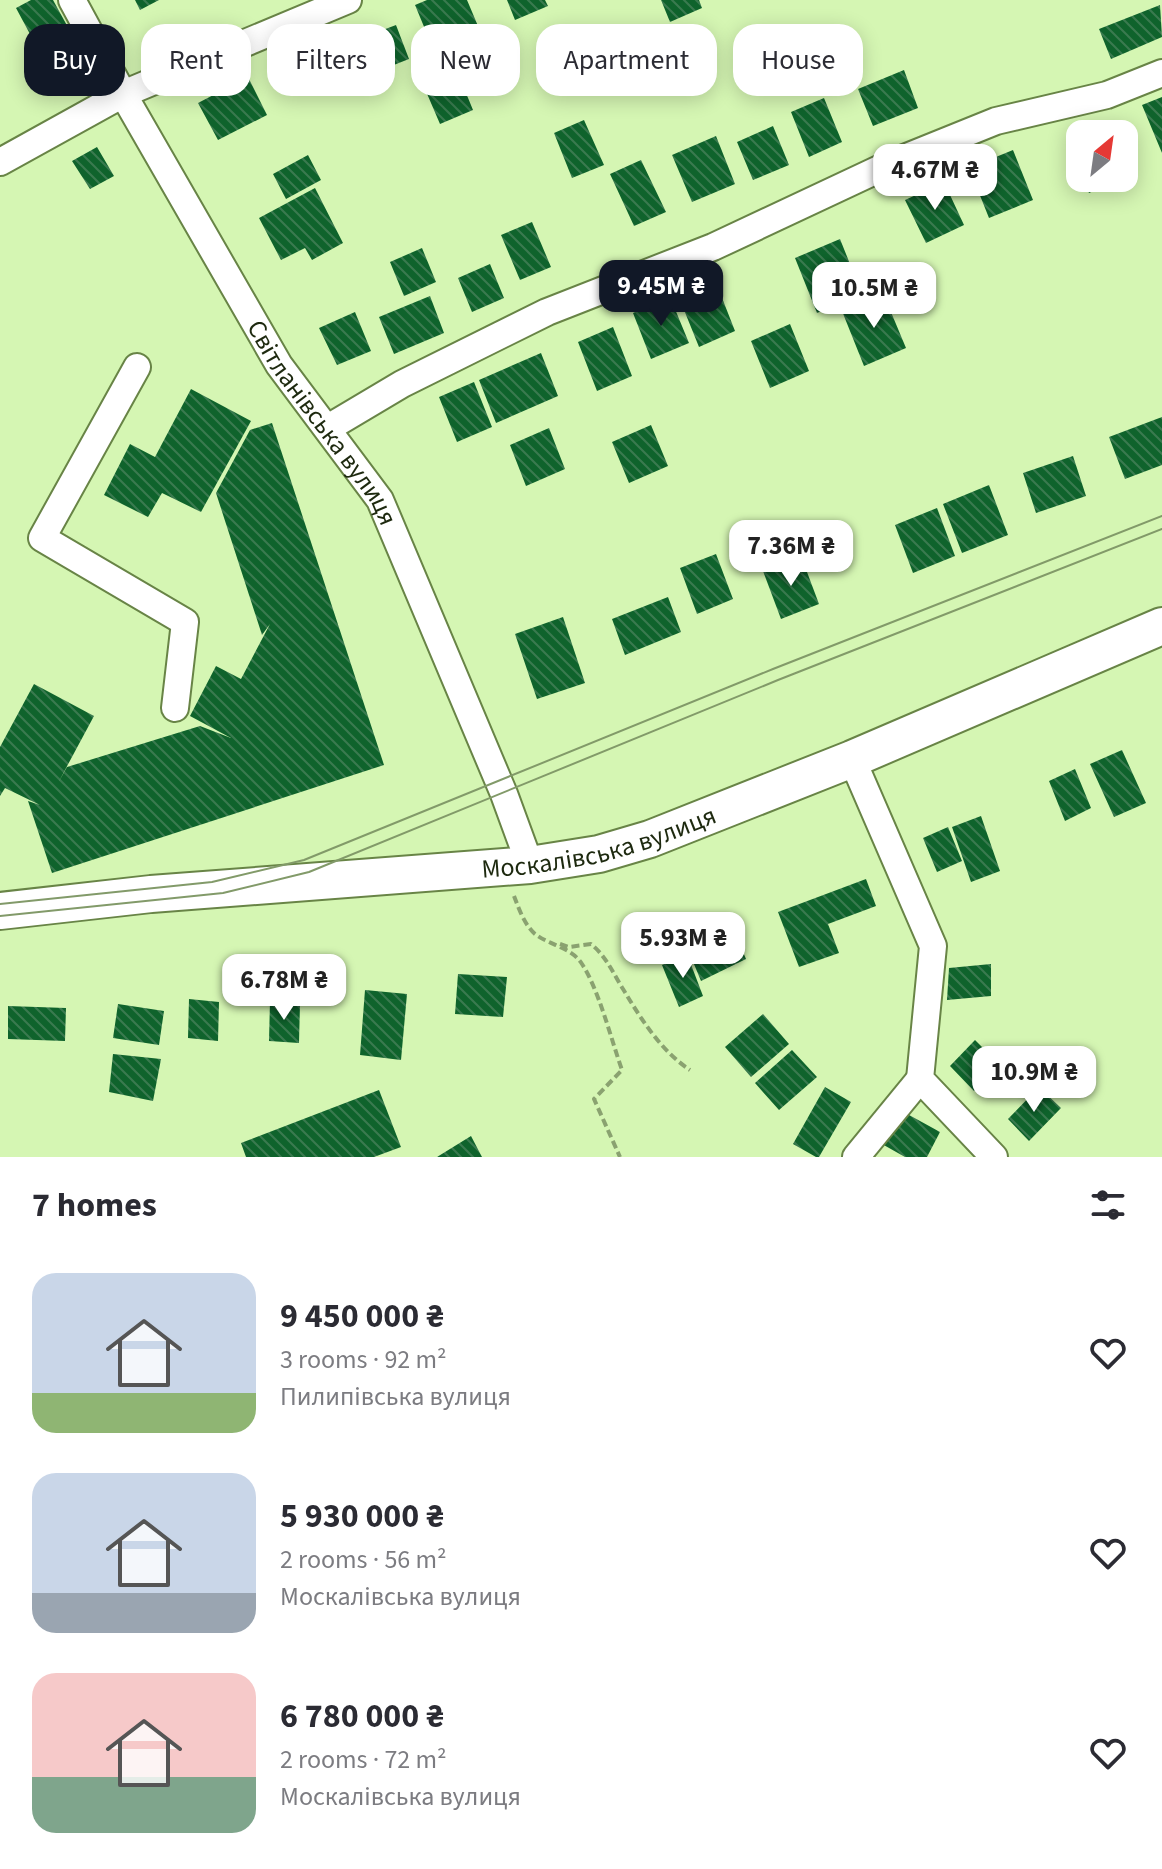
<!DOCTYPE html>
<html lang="en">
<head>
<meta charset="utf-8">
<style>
  body { margin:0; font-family:"Source Sans 3",sans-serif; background:#f7f7f7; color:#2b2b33; height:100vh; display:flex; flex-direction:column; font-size:30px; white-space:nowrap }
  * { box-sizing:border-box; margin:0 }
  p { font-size:26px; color:#7c7c81 }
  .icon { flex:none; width:44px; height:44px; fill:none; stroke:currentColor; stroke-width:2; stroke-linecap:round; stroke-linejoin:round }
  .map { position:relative; height:1157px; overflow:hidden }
  .sheet { display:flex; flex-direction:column; background:#fff; flex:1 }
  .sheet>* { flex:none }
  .banner { position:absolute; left:24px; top:24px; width:1114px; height:72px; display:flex; gap:16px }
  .needle { width:52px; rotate:29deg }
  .tools { position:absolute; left:1066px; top:120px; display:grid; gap:16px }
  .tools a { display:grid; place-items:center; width:72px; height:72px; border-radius:16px; background:#fff; box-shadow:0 4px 20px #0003; font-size:40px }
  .price { position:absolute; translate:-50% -68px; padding:0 18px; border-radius:16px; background:#fff; color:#222; font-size:26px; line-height:52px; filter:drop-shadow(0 2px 4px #0008) }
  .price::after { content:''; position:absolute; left:50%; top:48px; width:24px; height:18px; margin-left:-12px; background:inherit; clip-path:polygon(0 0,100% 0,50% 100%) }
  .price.current { background:#111827; color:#fff }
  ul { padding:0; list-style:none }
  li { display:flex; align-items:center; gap:24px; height:200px; padding:0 32px }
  li span { display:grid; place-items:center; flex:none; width:224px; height:160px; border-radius:24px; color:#555 }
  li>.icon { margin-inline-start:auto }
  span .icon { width:96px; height:96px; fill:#fffc; stroke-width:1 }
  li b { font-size:34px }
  h2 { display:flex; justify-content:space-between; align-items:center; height:96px; padding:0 32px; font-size:34px }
  .chip { padding:0 28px; border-radius:24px; background:#fff; box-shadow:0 4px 20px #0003; font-size:28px; line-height:72px }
  .chip.current { background:#111827; color:#fff }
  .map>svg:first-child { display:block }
  .building { fill:url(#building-back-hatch) }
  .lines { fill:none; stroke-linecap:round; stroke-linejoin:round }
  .street-casing { stroke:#688446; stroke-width:30 }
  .secondary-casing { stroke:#688446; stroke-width:40 }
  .path { stroke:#8aa270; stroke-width:4; stroke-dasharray:8 4; stroke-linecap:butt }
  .street { stroke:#fff; stroke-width:26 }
  .secondary { stroke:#fff; stroke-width:36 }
  .tram { stroke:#829a69; stroke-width:2 }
  .labels { text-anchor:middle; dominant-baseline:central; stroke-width:8; stroke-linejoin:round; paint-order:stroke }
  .street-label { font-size:26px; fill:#1d290f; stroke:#eafed6 }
</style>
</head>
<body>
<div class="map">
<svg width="1162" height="1157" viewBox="0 0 1162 1157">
  <defs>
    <pattern id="building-back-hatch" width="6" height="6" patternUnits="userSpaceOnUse" patternTransform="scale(2)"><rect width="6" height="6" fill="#0f632c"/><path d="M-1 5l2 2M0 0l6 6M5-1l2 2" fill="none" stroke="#3a7a4f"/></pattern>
  </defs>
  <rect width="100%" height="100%" fill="#d5f6b3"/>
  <path class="building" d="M31,0H53L70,31L38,49L16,8Z
    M135,0H159L140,10Z
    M427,0H467L478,26L432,46L415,5Z
    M507,0H545L548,6L515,20Z
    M661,0H699L702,8L670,22Z
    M1160,5L1162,37L1111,59L1099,29Z
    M396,25L409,59L343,85L330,50Z
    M450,54L473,110L440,124L416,68Z
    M904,70L918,108L873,126L858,89Z
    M248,77L267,115L218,140L198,103Z
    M1162,97V153L1142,105Z
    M824,98L842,142L809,157L791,112Z
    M584,120L604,165L572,178L554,133Z
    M1103,120L1109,134H1080V171L1066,136Z
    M773,126L789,165L753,180L737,142Z
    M716,136L735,184L692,202L672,155Z
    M97,147L114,176L90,189L72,161Z
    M1013,150L1033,200L989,218L969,168Z
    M308,155L321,180L286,199L273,174Z
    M641,160L666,212L634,226L610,174Z
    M1083,178H1123L1089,193Z
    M944,182L964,225L926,243L905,200Z
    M315,188L343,243L312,260L305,248L281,260L259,218Z
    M532,222L551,267L520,280L501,235Z
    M840,239L862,294L817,313L795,258Z
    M422,248L436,282L404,296L390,262Z
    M490,264L504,298L472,312L458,278Z
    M715,280L735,331L699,347L678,295Z
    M883,293L906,348L864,366L842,311Z
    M430,296L444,333L394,354L379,317Z
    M670,297L689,343L651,359L633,313Z
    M355,312L371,351L337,365L319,328Z
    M790,324L809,371L770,388L751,341Z
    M613,327L632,376L597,391L578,342Z
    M541,353L558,396L496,423L479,380Z
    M474,382L492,427L457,442L439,397Z
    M191,389L251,421L201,512L162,493L148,517L104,495L130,444L155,457Z
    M1162,417V465L1125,479L1109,437Z
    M272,423L384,765L52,873L28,801L40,805L5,788L0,796V747L34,684L94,716L58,783L67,767L200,726L231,738L190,716L216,666L241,679L270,624L262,635L216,493L250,430Z
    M651,425L668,466L629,483L612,442Z
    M549,428L565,469L526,486L510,445Z
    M1073,456L1086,496L1036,513L1023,473Z
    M989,485L1008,535L962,553L943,504Z
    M937,508L955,556L913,573L895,525Z
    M716,554L733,599L697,614L680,568Z
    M801,556L819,604L781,619L763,571Z
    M668,597L681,632L625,655L612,619Z
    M563,617L585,683L537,699L515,634Z
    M1122,750L1146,803L1114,817L1090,764Z
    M1075,769L1091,808L1065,821L1049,781Z
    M981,816L1000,871L971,882L952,827Z
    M948,827L962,861L937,872L923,838Z
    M866,879L876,906L828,924L839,953L799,967L778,912Z
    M729,919L746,959L701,981L684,940Z
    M687,954L703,996L679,1007L662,965Z
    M991,964V996L947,1000L949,968Z
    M458,974L507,977L503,1017L455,1014Z
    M365,990L407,994L401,1060L360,1055Z
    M189,999L219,1002L218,1041L188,1038Z
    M270,1001L300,1004L299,1043L269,1041Z
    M118,1004L164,1011L159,1045L113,1038Z
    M8,1006L66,1008L65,1041L8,1039Z
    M763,1014L789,1044L751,1077L725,1047Z
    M975,1040L1000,1065L974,1091L950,1066Z
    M792,1050L817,1077L779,1110L755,1083Z
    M113,1054L161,1059L153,1101L109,1092Z
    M825,1087L851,1102L819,1157H816L793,1144Z
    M1039,1087L1061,1108L1029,1141L1008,1119Z
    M379,1090L401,1147L374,1157H246L241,1143Z
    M900,1110L940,1132L927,1157H905L882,1144Z
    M471,1136L482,1157H437Z"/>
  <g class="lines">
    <g class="street-casing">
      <g id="street">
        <path id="s1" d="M72,0L123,94L279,365L380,500L504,794L530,865"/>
        <path d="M0,162L123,94L348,0"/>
        <path d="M137,367L42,538L185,622L175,708"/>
        <path d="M328,428L402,384L547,312L713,247L892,163L996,121L1107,95L1162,73"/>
        <path d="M852,759L933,946L920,1079L994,1157"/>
        <path d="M856,1157L920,1079"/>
      </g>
    </g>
    <g class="secondary-casing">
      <g id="secondary">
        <path id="s2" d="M0,911L151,894L530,865L599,854L650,839L852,759L1162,626"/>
      </g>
    </g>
    <path class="path" d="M514,896C519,909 524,924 535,934C549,945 571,947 582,964C599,990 611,1039 622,1070L594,1099L620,1157
      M560,944L569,947L591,944C606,956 613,973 623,989C641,1019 661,1051 690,1070"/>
    <use href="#street" class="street"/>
    <use href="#secondary" class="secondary"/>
    <path class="tram" d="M0,904L212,882L304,860L773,669L1162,516
      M0,916L223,893L309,872L778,680L1162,529"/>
  </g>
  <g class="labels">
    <g class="street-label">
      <text stroke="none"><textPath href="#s1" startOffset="492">Світланівська вулиця</textPath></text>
      <text stroke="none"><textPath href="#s2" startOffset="604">Москалівська вулиця</textPath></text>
    </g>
  </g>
</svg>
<div class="tools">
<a><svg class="needle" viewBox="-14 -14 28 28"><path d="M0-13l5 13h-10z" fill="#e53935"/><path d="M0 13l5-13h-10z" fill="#7c7c81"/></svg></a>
</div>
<b class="price" style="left:935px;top:212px">4.67M ₴</b>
<b class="price current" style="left:661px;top:328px">9.45M ₴</b>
<b class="price" style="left:874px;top:330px">10.5M ₴</b>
<b class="price" style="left:791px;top:588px">7.36M ₴</b>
<b class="price" style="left:683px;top:980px">5.93M ₴</b>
<b class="price" style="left:284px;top:1022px">6.78M ₴</b>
<b class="price" style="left:1034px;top:1114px">10.9M ₴</b>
<div class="banner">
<a class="chip current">Buy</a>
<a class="chip">Rent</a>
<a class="chip">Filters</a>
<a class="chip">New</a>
<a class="chip">Apartment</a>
<a class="chip">House</a>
</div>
</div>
<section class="sheet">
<h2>7 homes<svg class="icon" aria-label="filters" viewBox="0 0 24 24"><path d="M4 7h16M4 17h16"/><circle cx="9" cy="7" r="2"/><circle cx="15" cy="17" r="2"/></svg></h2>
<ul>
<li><span style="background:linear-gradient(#c9d6e8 75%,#8fb573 0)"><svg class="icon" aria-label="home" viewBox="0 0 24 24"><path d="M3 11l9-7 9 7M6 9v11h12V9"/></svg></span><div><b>9 450 000 ₴</b><p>3 rooms · 92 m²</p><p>Пилипівська вулиця</p></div><svg class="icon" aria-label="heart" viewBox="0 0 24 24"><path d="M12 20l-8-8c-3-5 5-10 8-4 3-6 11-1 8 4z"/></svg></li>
<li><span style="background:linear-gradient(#c9d6e8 75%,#9aa5b1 0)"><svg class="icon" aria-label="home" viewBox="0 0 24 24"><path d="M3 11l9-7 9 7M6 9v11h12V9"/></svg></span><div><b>5 930 000 ₴</b><p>2 rooms · 56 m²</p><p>Москалівська вулиця</p></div><svg class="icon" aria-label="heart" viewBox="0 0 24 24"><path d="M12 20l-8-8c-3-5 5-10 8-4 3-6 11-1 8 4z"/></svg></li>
<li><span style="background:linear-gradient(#f6c9c9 65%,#7fa58c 0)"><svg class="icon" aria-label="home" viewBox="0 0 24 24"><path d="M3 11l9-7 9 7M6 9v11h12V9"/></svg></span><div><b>6 780 000 ₴</b><p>2 rooms · 72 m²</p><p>Москалівська вулиця</p></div><svg class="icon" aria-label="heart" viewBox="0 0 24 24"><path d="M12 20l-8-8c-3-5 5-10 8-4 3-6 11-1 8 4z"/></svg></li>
</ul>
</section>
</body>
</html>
